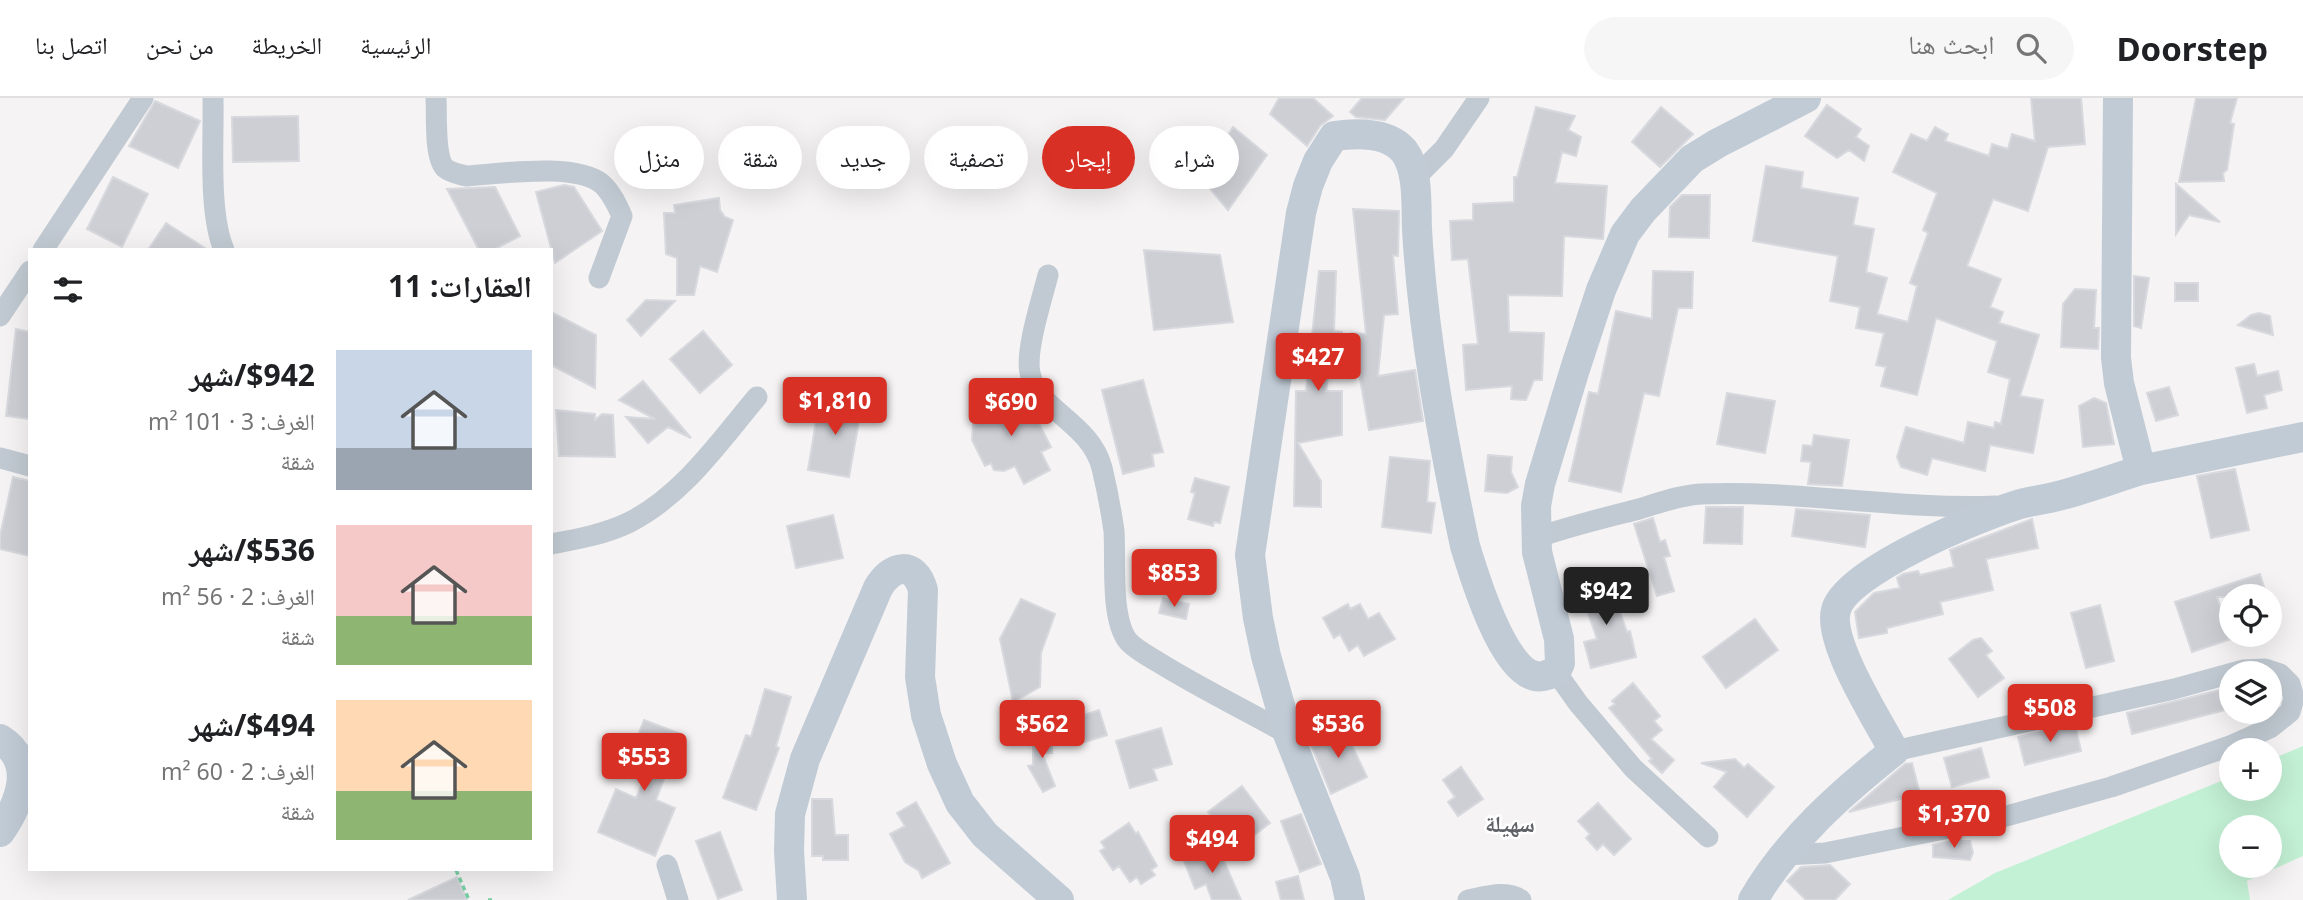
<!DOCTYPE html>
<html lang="ar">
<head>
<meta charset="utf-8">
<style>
  body { margin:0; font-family:"Noto Sans","Noto Naskh Arabic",sans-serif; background:#f6f6f6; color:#202124; direction:rtl; height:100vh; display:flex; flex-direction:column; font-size:26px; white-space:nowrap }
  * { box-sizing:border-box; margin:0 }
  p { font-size:23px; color:#757577 }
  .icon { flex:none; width:38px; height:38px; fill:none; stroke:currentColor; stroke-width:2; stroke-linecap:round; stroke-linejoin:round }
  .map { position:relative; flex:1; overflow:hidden; direction:ltr }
  .sheet { position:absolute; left:28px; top:150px; width:525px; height:623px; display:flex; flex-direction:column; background:#fff; border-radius:0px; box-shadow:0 7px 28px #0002; direction:rtl }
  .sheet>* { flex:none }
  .hud { position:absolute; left:574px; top:28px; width:665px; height:63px; direction:rtl; display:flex; gap:14px }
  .tools { position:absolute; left:2219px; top:486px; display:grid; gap:14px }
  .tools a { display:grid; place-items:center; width:63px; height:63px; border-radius:50%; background:#fff; box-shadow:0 7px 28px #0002; font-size:35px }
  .price { position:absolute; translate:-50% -60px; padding:0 16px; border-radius:7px; background:#d93025; color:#fff; font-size:23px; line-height:46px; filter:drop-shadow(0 2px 4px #0008) }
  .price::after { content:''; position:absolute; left:50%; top:42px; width:21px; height:16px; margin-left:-10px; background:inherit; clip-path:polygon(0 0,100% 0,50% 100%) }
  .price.current { background:#222; color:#fff }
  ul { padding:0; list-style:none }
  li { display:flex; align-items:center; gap:21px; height:175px; padding:0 21px }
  li span { display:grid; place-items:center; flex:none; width:196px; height:140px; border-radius:0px; color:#555 }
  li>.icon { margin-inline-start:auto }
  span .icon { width:84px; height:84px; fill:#fffc; stroke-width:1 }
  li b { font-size:30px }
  h2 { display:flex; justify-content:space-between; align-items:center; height:84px; padding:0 21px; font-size:30px }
  .pill { padding:0 24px; border-radius:32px; background:#fff; box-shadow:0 7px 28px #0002; font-size:24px; line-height:63px }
  .pill.current { background:#d93025; color:#fff }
  header { display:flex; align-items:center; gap:42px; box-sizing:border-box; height:98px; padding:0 35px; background:#fff; border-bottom:2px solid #e0e0e0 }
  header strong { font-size:33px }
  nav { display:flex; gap:38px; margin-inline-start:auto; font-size:24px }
  .search { width:490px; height:63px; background:#f6f6f6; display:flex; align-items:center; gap:18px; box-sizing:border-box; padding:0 24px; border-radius:38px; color:#757577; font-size:26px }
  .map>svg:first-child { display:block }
  .green { fill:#c3f1d5; fill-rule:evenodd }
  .building { fill:#cdcfd5; stroke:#d7d9de; stroke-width:2 }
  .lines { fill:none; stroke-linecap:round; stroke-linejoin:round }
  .path { stroke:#7ad0a6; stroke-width:3.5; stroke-dasharray:5 3.5; stroke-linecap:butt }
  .street { stroke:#c1cad2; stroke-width:21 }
  .secondary { stroke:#c1cbd6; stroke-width:30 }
  .labels { text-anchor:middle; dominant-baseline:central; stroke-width:5; stroke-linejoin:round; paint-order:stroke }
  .quarter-label { font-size:23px; font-weight:bold; fill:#5f6368; stroke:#fff }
</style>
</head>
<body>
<header>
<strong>Doorstep</strong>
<div class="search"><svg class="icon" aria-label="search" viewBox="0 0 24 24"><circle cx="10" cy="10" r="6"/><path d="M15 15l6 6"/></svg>ابحث هنا</div>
<nav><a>الرئيسية</a><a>الخريطة</a><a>من نحن</a><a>اتصل بنا</a></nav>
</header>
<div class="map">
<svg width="2303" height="802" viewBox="0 0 2303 802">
  <rect width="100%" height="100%" fill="#f5f3f3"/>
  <path class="green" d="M2303,648V758L2247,783L2250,802H1948L1995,775L2231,679V691H2270V662ZM2231,730H2270V768H2231Z"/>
  <path class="building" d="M1279,0H1313L1333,18L1320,28L1307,48L1270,16Z
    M1362,0H1404L1385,22L1356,19L1350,14Z
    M2031,0H2081L2085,46L2048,49L2028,113L1993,101L1967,168L2001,181L1990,209L2003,214L1999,225L2039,237L2020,298L2043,302L2033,355L1990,347L1985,373L1932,360L1927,377L1901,369L1897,359L1906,329L1964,345L1968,324L1994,330L1995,324L2001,326L2010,281L1988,274L1997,243L1936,220L1917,297L1881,288L1886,269L1876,267L1884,235L1856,230L1860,209L1830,203L1838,158L1753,143L1766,68L1803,74L1801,90L1858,100L1853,127L1874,131L1866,174L1887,180L1877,216L1908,224L1917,188L1910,185L1928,135L1923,132L1937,95L1893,74L1911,36L1927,43L1935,29L1948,36L1945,43L1989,58L1992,46L2008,51L2012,36L2035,43Z
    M2196,0H2237L2230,25L2234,26L2227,72L2223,75L2224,83L2179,84Z
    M155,3L200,23L178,70L129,48Z
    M1827,7L1861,31L1856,39L1869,48L1864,63L1849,52L1837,60L1805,38Z
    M1536,9L1575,18L1568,32L1581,39L1576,58L1562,54L1555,85L1607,88L1603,141L1564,138L1562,198L1508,197L1509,234L1544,235L1542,282H1534L1526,302L1511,301L1512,288L1466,292L1463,247L1478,246L1468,161L1452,162L1450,123L1473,122V106L1514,104V79H1517Z
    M1661,9L1693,36L1660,69L1632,44Z
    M298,18L299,63L233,64L232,19Z
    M1233,29L1267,57L1228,112L1201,80Z
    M113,79L148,96L122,149L87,131Z
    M2176,86L2220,124L2189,117L2176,136Z
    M564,87L574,89L602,133L555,165L536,94Z
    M495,89L520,138L493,152H479L447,91Z
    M1682,97H1710L1709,140L1669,139L1670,109Z
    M719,100L720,112L725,119L733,122L717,174L700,168L694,197H677V160L666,156L664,115H675L674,107Z
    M1353,111L1399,113L1398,158L1393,157L1398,216L1384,217L1378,278L1415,272L1423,323L1369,332L1352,235L1366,236Z
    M166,125L208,152H148Z
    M1144,152L1220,157L1233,224L1154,232Z
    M1319,173H1336L1334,233L1342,234V265L1330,263L1326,293H1342V337L1298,345L1321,383V409L1294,408L1296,293H1306Z
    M1653,173L1693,174L1692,210H1678L1659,298L1644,295L1621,394L1569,383L1589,294L1598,296L1616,213L1652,221Z
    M2134,178L2149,180L2141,230L2134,228Z
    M2175,185H2198V203H2175Z
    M2075,191L2096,192L2094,230H2099L2098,251L2061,249L2063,206Z
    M646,202L675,203L641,238L627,222Z
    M551,214L596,237L595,290L551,267Z
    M2259,215L2270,218L2273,237L2238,227L2251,217Z
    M16,231L30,234V321L6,318Z
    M703,233L732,267L700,295L670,261Z
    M2254,266L2257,278L2278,273L2282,292L2264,297L2267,310L2247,315L2236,270Z
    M1143,282L1163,354L1152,356L1154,368L1123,376L1102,292Z
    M643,283L691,340L668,329L648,345L626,319L655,321L619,302Z
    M2169,289L2178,317L2156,323L2147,295Z
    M1023,294L1051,349L1041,354L1050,372L1024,386L1015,368L1004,373L994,372L991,365L985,368L972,342L975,296L984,314Z
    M1727,295L1775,303L1765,355L1717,346Z
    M820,299L862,306L849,379L808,372Z
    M2094,300L2106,305L2114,346L2083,349L2079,308Z
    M556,312L595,316V322L602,316L613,317L615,359L559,358Z
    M1814,337L1849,342L1842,388L1808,386L1811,364L1801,363L1803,347L1812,348Z
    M1488,357L1512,359L1511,374L1518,389L1507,395L1485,393Z
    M1390,359L1430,363L1427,404L1435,405L1431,435L1382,429Z
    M2235,371L2249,432L2211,440L2197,378Z
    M13,379L30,383V458L0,451V438Z
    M1195,380L1229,389L1220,425L1214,424L1213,428L1188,421L1195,395L1191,394Z
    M1706,409H1743L1742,446L1704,445Z
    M1796,411L1870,417L1865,449L1792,438Z
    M833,417L843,460L796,470L787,428Z
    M1653,420L1660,444L1665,442L1670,458L1664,459L1674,493L1657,498L1634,426Z
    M2032,421L2038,450L1986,461L1993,492L1940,504L1943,516L1887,530V535L1859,540L1855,514L1874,495L1900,490L1897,480L1903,476L1918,473L1920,477L1954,469L1950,452Z
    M2260,476L2267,499H2217L2231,541L2192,554L2175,504Z
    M1609,482L1627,534L1630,533L1636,559L1591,570L1584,544L1597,541L1580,492Z
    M1163,500L1189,506L1186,521L1159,515Z
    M1021,501L1055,516L1041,555L1040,589L1013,604L1000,541Z
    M1348,506L1350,511L1360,506L1368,521L1379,515L1395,541L1364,558L1358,547L1349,553L1340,536L1334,540L1323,520Z
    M2100,507L2114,563L2086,570L2071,515Z
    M1755,521L1778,552L1726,590L1703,559Z
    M1981,540L1992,553L1986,557L2004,580L1978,599L1949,561L1973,542Z
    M1633,585L1660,618L1654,623L1662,632L1651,641L1674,662L1662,675L1649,663L1652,661L1609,610L1615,606L1612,603Z
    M765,591L791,599L776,648L779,650L756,712L723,700L746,637L751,639Z
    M2224,591L2229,611L2132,636L2127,615Z
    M1099,612L1107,637L1085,644L1078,619Z
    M644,622L681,636L656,702L675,710L655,758L598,734L616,691L636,700L648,673L627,665Z
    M2075,626L2081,653L2025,667L2018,639Z
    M1343,629L1367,679L1331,696L1310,644Z
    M1161,630L1172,666L1153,671L1157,682L1130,690L1116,643Z
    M1052,635V655H1042L1055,688L1043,694L1028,668L1033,667V635Z
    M1981,650L1989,679L1952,689L1944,660Z
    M1735,661L1744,670L1748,666L1774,689L1747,719L1714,689L1727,674L1701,665Z
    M1912,665L1920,696L1849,714L1905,666Z
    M1461,669L1483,701L1458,718L1448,704L1455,699L1443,682Z
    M1242,688L1270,725L1237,750L1208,714Z
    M812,701H832L835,737H848V762H823V758H812Z
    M916,704L950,765L922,780L919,773L905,764L890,736L905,728L897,715Z
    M1598,705L1631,741L1614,757L1603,746L1597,752L1586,740L1590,736L1578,723Z
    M1301,716L1321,766L1300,774L1281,723Z
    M1129,725L1136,736L1138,734L1157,768L1151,772L1155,777L1141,786L1137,779L1130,784L1119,768L1113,772L1100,753L1105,750L1101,744Z
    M720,734L742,792L718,801L696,743Z
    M1961,741L1962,743H1970L1973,755L1970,762L1933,759V747Z
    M1218,749L1241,802H1212L1206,786L1195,791L1184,763Z
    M1830,767L1850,786L1835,802H1806L1787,783L1801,769Z
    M1298,778L1304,802H1281L1276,784Z
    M457,779L467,802H408Z"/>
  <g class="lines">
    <path class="path" d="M456,772L469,802
      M488,802H492"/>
    <path class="street" d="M213,0C214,44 208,114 224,152
      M436,0C437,16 434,59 445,70C451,75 459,76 466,78C499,76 576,64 602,86C611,94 617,107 622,118L599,180
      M1413,82L1444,51L1479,0
      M43,152L143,0
      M1048,177C1042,201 1025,253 1030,275C1037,312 1090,324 1102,370C1107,391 1111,412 1114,433C1116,462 1110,520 1128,543C1135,551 1148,558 1158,564C1200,590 1245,612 1288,636
      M0,218L30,173
      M0,360L30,368
      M1536,440C1570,428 1604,420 1639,411C1659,405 1680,397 1701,396C1800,392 1898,412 1996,408
      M551,446C578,441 606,436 630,424C684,396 719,344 757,299
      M1556,574L1578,605L1633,670L1708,739
      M1784,757L1825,755L2003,719L2111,689L2230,648L2270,630L2290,614L2294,600L2290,586L2280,576L2265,571L2243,572L2174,591L1894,653
      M667,767L678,802
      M1468,802C1484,799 1507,791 1521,802"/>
    <path class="secondary" d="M2118,0L2116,260L2119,285L2141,372L2303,339
      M0,641C37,664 20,705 0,734
      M792,802L789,753L790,716L805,661L878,490C891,467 915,462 923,492L920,579L926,617L942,666L960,705L985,737L1059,802
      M1350,802L1345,779L1288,636L1266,558L1258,520L1250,457L1301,115L1308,88L1318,63L1334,38C1356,35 1388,34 1404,53C1419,73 1416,108 1417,131C1423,238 1443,343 1465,448C1474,477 1502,571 1535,578C1542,580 1549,576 1556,574L1560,565L1559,541L1537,454L1536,408L1540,386L1575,271L1601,192L1625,136L1643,112L1692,61L1718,45L1806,0
      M1753,802C1788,742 1840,696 1894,653C1878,622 1827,544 1836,512C1846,473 1979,419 2017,407C2029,403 2042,402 2054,399C2083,392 2112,381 2141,372"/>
  </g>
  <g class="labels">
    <g class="quarter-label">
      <text x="1510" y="725">سهيلة</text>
    </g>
  </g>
</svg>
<div class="tools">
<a><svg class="icon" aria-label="locate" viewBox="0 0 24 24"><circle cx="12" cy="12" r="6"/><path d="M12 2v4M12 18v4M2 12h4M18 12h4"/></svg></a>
<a><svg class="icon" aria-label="layers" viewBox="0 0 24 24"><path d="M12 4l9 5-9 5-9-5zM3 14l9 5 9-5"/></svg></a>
<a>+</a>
<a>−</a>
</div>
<b class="price" style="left:1318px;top:295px">$427</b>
<b class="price" style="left:835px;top:339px">$1,810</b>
<b class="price" style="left:1011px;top:340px">$690</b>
<b class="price" style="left:1174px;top:511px">$853</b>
<b class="price current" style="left:1606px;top:529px">$942</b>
<b class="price" style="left:2050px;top:646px">$508</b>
<b class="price" style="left:1042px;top:662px">$562</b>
<b class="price" style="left:1338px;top:662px">$536</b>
<b class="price" style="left:644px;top:695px">$553</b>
<b class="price" style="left:1954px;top:752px">$1,370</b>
<b class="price" style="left:1212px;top:777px">$494</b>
<div class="hud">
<a class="pill">شراء</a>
<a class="pill current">إيجار</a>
<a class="pill">تصفية</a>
<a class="pill">جديد</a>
<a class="pill">شقة</a>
<a class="pill">منزل</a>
</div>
<section class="sheet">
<h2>العقارات: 11<svg class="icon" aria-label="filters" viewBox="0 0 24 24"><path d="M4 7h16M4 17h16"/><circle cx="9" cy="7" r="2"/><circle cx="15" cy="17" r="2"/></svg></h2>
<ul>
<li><span style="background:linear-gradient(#c9d6e8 70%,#9aa5b1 0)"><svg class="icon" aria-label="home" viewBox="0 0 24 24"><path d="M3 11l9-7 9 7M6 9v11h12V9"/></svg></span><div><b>$942/شهر</b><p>الغرف: 3 · 101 m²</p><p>شقة</p></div></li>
<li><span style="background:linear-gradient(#f6c9c9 65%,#8fb573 0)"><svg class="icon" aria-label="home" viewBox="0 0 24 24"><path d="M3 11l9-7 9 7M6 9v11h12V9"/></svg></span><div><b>$536/شهر</b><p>الغرف: 2 · 56 m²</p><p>شقة</p></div></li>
<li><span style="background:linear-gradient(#ffd9b3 65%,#8fb573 0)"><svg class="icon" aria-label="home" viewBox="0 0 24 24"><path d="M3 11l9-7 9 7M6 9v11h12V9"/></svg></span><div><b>$494/شهر</b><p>الغرف: 2 · 60 m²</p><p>شقة</p></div></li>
</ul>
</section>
</div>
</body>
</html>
